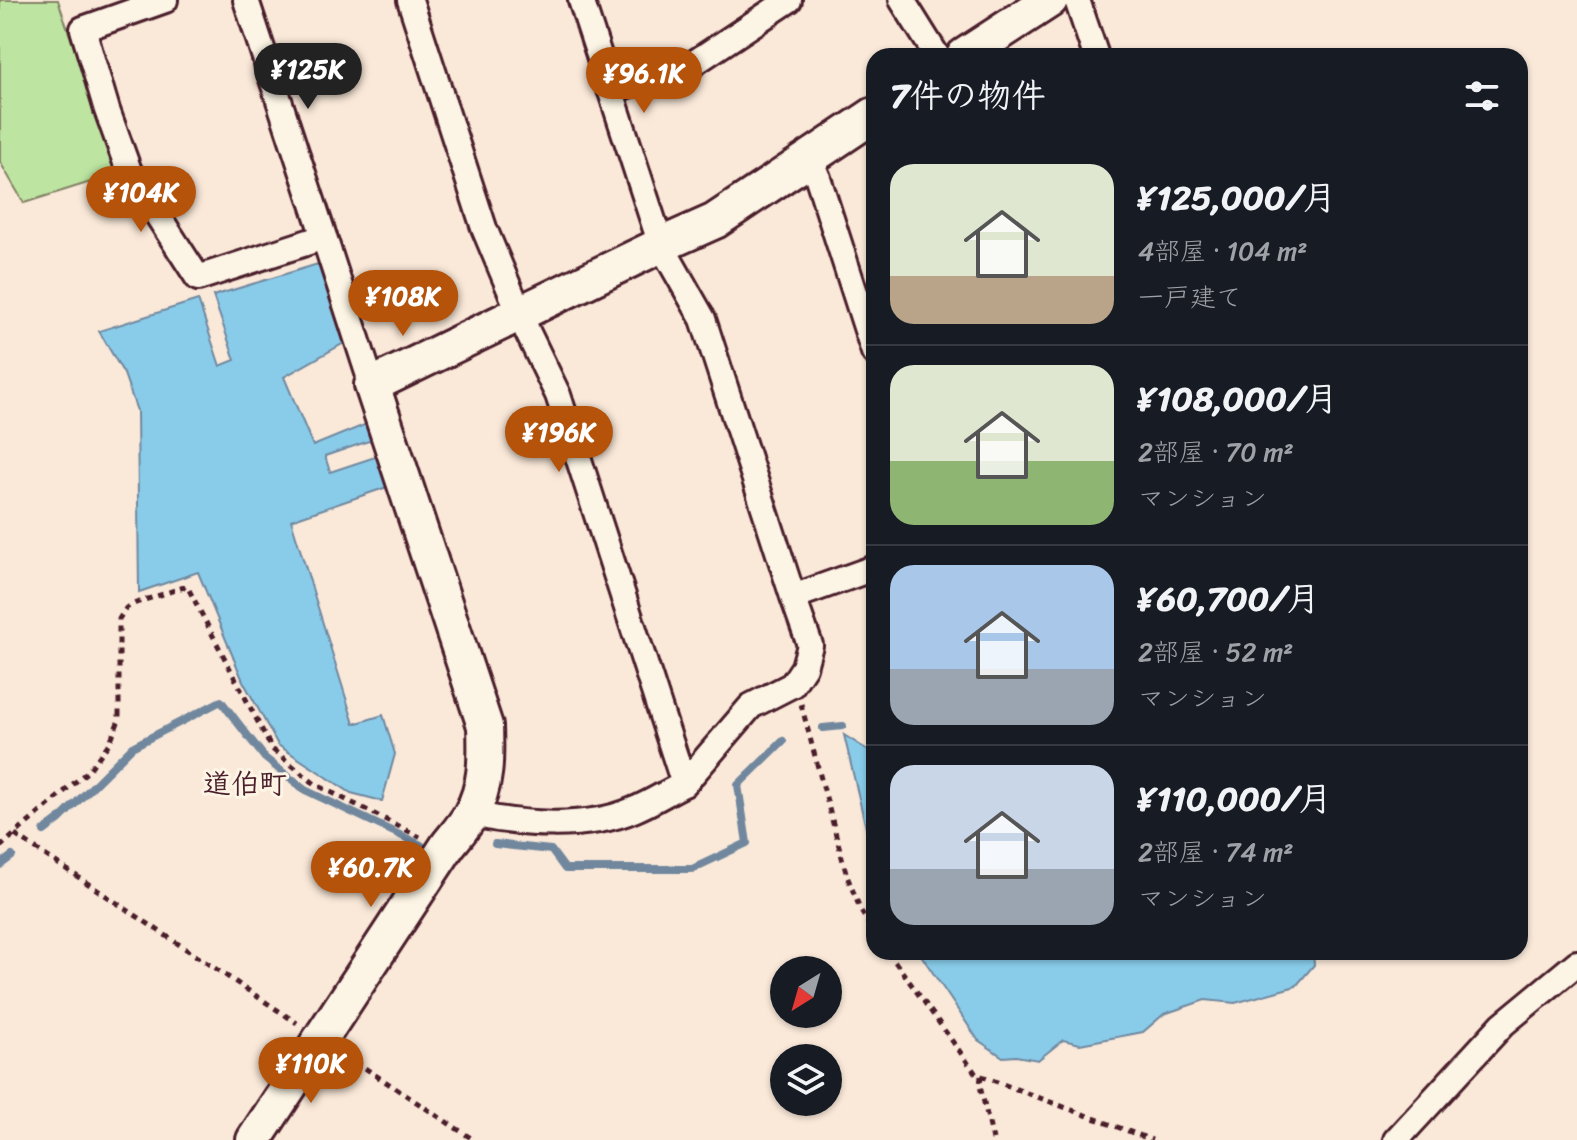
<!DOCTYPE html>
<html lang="ja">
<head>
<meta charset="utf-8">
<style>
  body { margin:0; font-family:Sriracha,"Klee One",sans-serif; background:#242831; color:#f1f3f6; height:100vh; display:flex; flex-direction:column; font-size:30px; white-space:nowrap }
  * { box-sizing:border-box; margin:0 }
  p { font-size:26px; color:#9ea1a6 }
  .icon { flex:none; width:44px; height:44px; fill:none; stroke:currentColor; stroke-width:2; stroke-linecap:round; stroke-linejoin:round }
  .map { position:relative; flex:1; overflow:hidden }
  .details { position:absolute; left:866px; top:48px; width:662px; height:912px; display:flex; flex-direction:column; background:#171b24; border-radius:24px; box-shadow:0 2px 6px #0004 }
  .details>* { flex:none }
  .needle { width:52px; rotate:217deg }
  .tools { position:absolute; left:770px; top:956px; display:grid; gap:16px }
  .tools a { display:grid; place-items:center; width:72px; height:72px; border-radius:50%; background:#171b24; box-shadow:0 2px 6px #0004; font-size:40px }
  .price { position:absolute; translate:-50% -68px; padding:0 18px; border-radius:28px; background:#b45309; color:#fff; font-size:26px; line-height:52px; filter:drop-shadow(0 2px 4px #0008) }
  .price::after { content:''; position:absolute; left:50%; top:48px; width:24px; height:18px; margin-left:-12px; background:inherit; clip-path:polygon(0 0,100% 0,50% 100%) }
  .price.current { background:#222; color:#fff }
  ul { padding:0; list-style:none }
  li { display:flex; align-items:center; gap:24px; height:200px; padding:0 24px }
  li+li { border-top:2px solid #363941 }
  li span { display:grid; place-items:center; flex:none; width:224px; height:160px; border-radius:24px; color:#555 }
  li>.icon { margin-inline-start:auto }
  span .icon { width:96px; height:96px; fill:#fffc; stroke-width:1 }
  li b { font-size:34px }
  h2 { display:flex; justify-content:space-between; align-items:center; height:96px; padding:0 24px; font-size:34px }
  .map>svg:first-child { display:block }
  .green { fill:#bde5a1; stroke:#848266; stroke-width:2 }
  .water { fill:#89ccea; stroke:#70879e; stroke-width:2 }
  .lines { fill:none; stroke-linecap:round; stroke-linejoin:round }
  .stream { stroke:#70879e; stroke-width:8 }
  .street-casing { stroke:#4a1f2b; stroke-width:30 }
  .secondary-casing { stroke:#4a1f2b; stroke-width:40 }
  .path { stroke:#4a1f2b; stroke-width:5; stroke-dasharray:6 6; stroke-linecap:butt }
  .street { stroke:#fcf5e5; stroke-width:24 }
  .secondary { stroke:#fcf5e5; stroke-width:34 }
  .labels { text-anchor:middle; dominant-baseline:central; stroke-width:6; stroke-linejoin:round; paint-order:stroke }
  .quarter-label { font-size:28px; font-weight:bold; fill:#4a1f2b; stroke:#fcf5e5 }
</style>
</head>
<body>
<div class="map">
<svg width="1577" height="1140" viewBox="0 0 1577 1140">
  <rect width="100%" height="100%" fill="#fae9d9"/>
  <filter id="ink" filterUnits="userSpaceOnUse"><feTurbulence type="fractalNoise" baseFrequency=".0125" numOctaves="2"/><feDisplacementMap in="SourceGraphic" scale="16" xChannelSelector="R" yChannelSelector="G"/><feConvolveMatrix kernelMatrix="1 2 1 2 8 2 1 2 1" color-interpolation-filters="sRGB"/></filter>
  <g filter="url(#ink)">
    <path class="green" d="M0,0H58L116,174L24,203L0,162Z"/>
    <path class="water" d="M318,264L344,343L284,377L313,446L369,423L375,439L325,456L330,472L381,455L390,486L291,520L354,724L383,715L395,754L382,801L351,793L278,745L243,681L198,572L139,592L137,411L124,374L99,331L198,300L220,366L235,360L213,296Z
      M844,735L874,754V862Z
      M919,952H1313L1314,965L1296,986L1235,1003L1205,1000L1164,1014L1143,1032L1080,1044L1063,1040L1038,1060L1016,1056L1003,1057L978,1040Z"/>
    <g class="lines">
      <path class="stream" d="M823,728L843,726
        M44,831L60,819L132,747L221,701L265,758L305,790L421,845
        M495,844L551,850L565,869H692L747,843L738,785L783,741
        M0,865L12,856"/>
      <g class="street-casing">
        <path id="street" d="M165,0L83,29L107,110L129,171L198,278L324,237L372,385
          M246,0L324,237
          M410,0L484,228L528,333L558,395L684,784C667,792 651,803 633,810C587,830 520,825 472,814
          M581,0L661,245L703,319L793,597L810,645L804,667L792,685L751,706L684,784
          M902,0L937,56
          M1077,0L1096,56
          M610,90L685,69L789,0
          M809,158L818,178L874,352
          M793,597L874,568
          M1396,1140L1503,1024L1577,963"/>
      </g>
      <g class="secondary-casing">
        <path id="secondary" d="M964,56L1050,0
          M254,1140L448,845C456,835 465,825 471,814C487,786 486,757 485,726L372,385L661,245L715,221L874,115"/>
      </g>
      <path class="path" d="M801,704L847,876L861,911L874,933
        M15,835L297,1023
        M0,847L88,771L110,742L119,720V619L126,608L136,603L187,586L272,749L315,784L420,837
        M888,952L976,1074L1152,1140
        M345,1055L474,1140
        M981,1076L980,1086L993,1140"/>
      <use href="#street" class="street"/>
      <use href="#secondary" class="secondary"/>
    </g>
  </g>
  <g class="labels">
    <g class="quarter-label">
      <text x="245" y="783">道伯町</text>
    </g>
  </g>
</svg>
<div class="tools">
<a><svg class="needle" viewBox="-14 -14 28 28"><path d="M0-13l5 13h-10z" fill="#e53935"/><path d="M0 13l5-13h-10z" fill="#9ea1a6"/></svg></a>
<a><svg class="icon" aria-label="layers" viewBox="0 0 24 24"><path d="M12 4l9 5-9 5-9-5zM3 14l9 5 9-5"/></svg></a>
</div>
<b class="price current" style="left:308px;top:111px">¥125K</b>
<b class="price" style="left:644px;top:115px">¥96.1K</b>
<b class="price" style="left:141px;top:234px">¥104K</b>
<b class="price" style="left:403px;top:338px">¥108K</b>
<b class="price" style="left:559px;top:474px">¥196K</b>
<b class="price" style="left:371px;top:909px">¥60.7K</b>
<b class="price" style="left:311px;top:1105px">¥110K</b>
<section class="details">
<h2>7件の物件<svg class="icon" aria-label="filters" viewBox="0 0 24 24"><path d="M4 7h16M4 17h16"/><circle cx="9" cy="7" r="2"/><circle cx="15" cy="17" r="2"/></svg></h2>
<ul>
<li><span style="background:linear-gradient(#dfe7d0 70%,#b9a48a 0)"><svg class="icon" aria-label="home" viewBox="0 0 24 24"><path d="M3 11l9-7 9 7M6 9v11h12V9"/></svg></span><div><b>¥125,000/月</b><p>4部屋 · 104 m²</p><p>一戸建て</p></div></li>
<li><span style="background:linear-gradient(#dfe7d0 60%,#8fb573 0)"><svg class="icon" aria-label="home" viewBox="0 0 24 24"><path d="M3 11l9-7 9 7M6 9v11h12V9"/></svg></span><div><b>¥108,000/月</b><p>2部屋 · 70 m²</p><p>マンション</p></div></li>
<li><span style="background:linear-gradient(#a9c7e8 65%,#9aa5b1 0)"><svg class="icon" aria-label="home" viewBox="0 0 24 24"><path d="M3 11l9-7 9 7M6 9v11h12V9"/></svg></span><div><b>¥60,700/月</b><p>2部屋 · 52 m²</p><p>マンション</p></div></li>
<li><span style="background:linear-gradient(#c9d6e8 65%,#9aa5b1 0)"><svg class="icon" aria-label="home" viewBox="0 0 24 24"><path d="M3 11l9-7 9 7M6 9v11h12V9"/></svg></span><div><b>¥110,000/月</b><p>2部屋 · 74 m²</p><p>マンション</p></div></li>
</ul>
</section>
</div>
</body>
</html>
